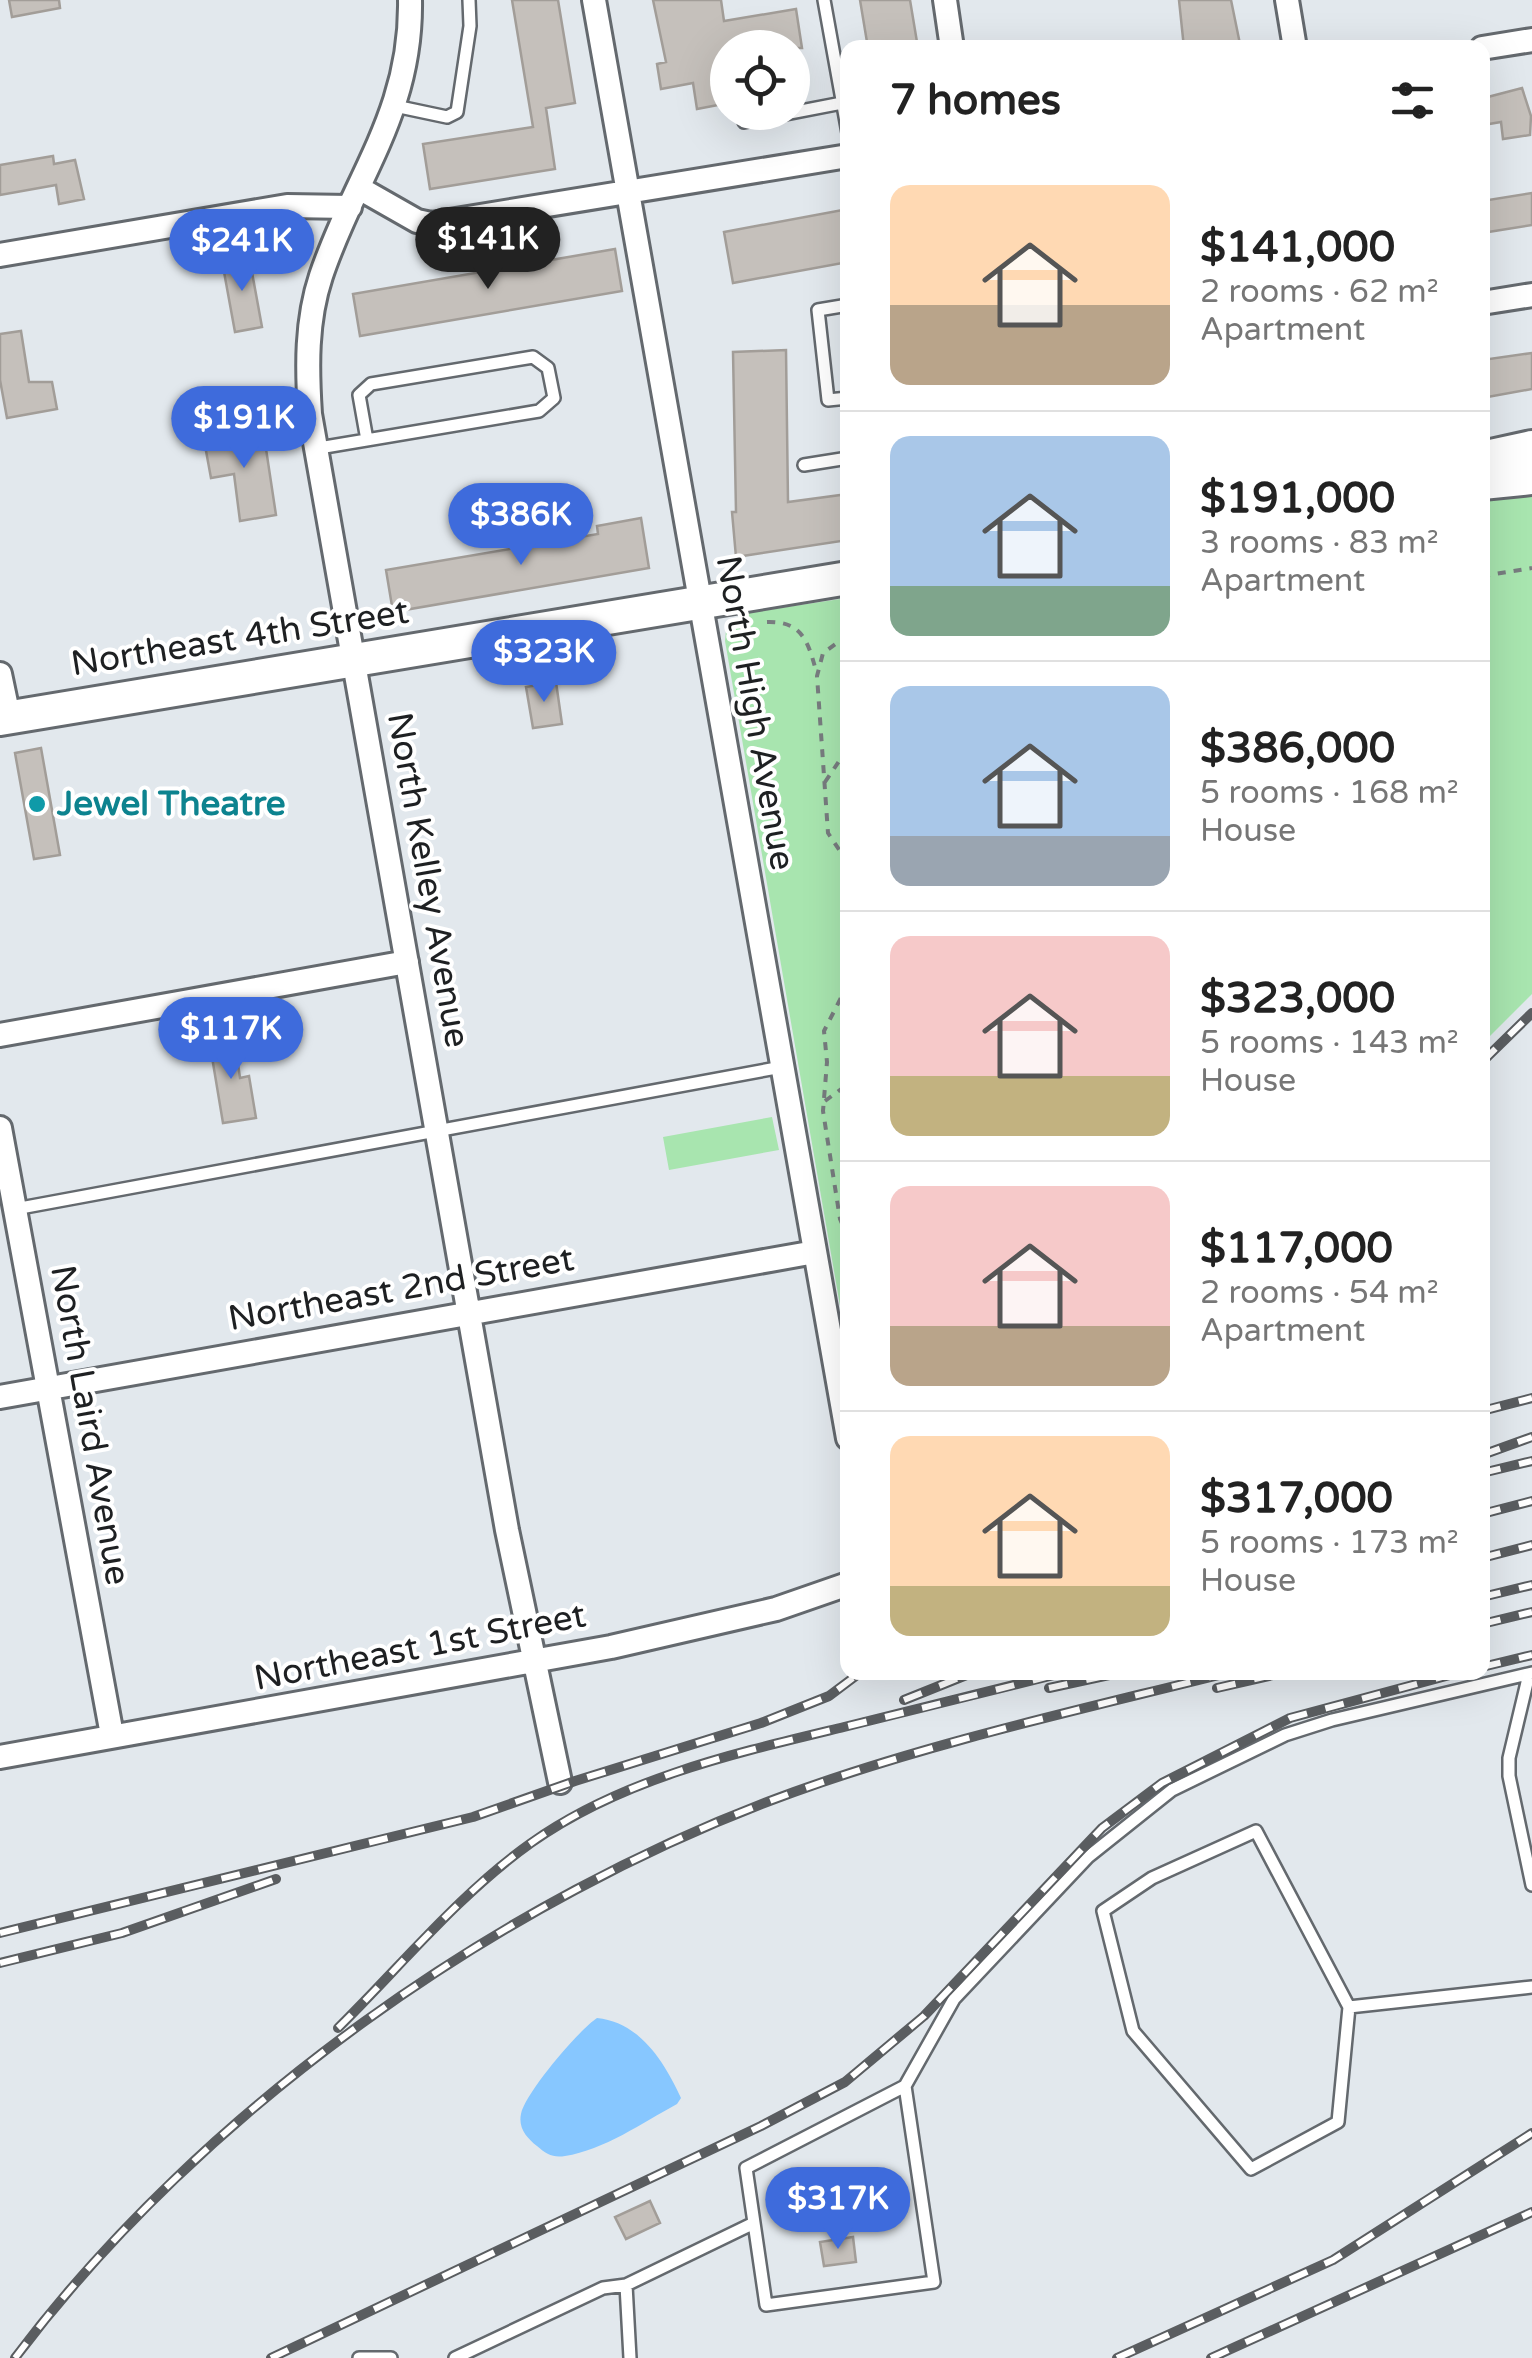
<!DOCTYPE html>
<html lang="en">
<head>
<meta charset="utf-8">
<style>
  body { margin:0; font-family:"Varela Round",sans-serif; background:#f6f6f6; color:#222; height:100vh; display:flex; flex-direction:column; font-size:38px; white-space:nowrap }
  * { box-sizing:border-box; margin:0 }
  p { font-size:32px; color:#767676 }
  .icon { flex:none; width:55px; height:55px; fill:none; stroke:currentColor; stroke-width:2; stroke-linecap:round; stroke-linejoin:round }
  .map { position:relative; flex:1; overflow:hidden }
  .details { position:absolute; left:840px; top:40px; width:650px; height:1640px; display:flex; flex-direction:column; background:#fff; border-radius:20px; box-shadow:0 10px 40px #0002 }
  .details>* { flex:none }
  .controls { position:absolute; left:710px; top:30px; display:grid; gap:20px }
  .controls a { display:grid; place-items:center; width:100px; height:100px; border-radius:50%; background:#fff; box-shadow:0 10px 40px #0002; font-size:50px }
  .price { position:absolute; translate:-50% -85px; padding:0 22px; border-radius:35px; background:#3e6bdc; color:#fff; font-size:32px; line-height:65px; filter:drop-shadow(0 2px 5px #0008) }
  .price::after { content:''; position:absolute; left:50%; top:60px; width:30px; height:22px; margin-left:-15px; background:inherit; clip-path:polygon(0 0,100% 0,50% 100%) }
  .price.on { background:#222; color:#fff }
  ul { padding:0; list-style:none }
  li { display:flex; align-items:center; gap:30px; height:250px; padding:0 50px }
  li+li { border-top:2px solid #e0e0e0 }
  li span { display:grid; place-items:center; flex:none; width:280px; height:200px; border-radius:20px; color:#555 }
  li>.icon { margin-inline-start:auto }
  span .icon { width:120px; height:120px; fill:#fffc; stroke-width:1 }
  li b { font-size:42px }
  h2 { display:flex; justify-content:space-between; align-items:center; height:120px; padding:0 50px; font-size:42px }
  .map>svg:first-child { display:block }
  .green { fill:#a8e5af }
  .water { fill:#87c7ff }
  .building { fill:#c5c0bb; stroke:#a29d98; stroke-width:2.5 }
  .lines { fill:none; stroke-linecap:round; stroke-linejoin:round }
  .service-casing { stroke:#64696e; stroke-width:16 }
  .minor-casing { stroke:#64696e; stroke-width:28 }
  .secondary-casing { stroke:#64696e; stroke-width:38 }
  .path { stroke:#787c7f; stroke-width:4; stroke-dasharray:8 8; stroke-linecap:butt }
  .service { stroke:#fff; stroke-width:11 }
  .minor { stroke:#fff; stroke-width:22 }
  .secondary { stroke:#fff; stroke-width:32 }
  .rail-casing { stroke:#5a5d60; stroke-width:10 }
  .rail { stroke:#fff; stroke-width:6; stroke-dasharray:19; stroke-linecap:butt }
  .culture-dot { fill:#0f9aa8; stroke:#fff; stroke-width:4 }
  .labels { text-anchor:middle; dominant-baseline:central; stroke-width:8; stroke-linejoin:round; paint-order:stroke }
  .street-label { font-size:35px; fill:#1e2022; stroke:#fff }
  .culture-label { font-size:35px; font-weight:bold; fill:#0d838f; stroke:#fff; text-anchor:start }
</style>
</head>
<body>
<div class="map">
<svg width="1532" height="2358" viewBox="0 0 1532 2358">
  <rect width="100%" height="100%" fill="#e2e8ed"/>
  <path class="green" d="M1532,490V994L1483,1043V496Z
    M847,598H848L847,1346L725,641L726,630L741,614Z
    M772,1117L779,1150L669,1170L663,1137Z"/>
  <path class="water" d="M597,2018C640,2022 665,2063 681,2098L677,2104C642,2123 604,2150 565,2156C553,2158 546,2154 537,2146C527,2138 518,2128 521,2114C525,2093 579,2030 597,2018Z"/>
  <path class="building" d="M9,0H59L60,8L12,17Z
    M512,0H558L575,103L546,108L555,169L430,189L423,144L533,127Z
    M653,0H721L724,21L796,9L802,48H728V80L714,82L718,105L697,109L693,83L661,89L657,64L666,62Z
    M860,0H910L918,48H868Z
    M1179,0H1231L1240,44L1184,48Z
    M1522,88L1531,116L1530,135L1503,139L1501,122L1489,124L1484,98Z
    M53,156L54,164L75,160L84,199L59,204L56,185L0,195V165Z
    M1532,193V225L1482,233V201Z
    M848,209V262L733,283L724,232Z
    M615,249L622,291L360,336L353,294Z
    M249,256L262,327L235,332L222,261Z
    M21,331L29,382H52L57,409L7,418L0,380V334Z
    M786,350L788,502L848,494V540L736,557L732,512H736L733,352Z
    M1532,353V389L1482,398V360Z
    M263,429L276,515L240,521L234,474L211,478L204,440Z
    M641,518L649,568L393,612L386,570L598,534L597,526Z
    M556,682L562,724L533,728L526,687Z
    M41,748L60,855L34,859L15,753Z
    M234,1035L240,1078L249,1076L256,1118L223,1123L209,1039Z
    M650,2201L660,2223L626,2239L615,2217Z
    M853,2237L856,2262L824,2266L820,2242Z"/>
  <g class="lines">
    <g class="service-casing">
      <path id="service" d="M824,0L848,133
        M395,106L447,117L457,112L470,26L469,0
        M744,122L842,103
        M848,305L818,310L828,400L848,398
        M313,449L539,411L554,398L548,368L533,357L371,384L359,395L367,440
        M804,465L848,458
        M15,1209L782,1067
        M1529,1674L1509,1758V1776L1532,1885
        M1256,1831L1349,2007L1338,2122L1251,2169L1133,2031L1103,1911L1152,1878Z
        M1349,2007L1532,1987
        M905,2086L954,1999L1088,1857L1172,1790L1285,1735L1332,1720L1532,1673
        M905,2086L934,2282L766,2305L746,2168Z
        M626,2285L630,2358
        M359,2358H391
        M455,2358L603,2288L626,2285L754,2223"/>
    </g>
    <g class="minor-casing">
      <path id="minor" d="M410,0C412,113 354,177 321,276C306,321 307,368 310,414L507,1530L560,1782
        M594,0L848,1438
        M945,0L952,48
        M1287,0L1295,48
        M1482,48L1532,40
        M359,188L417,221L431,224L848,156
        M0,255L287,206L350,207
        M1482,303L1532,295
        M0,674L9,717
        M0,1035L407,962
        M0,1128L112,1735
        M0,1397L815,1252
        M0,1757L611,1647L776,1609L848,1584"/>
    </g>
    <g class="secondary-casing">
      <path id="secondary" d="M1482,458L1532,447
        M1482,483L1532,478
        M0,719L848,578"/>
    </g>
    <path class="path" d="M1482,576L1532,568
      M767,622C801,621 808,640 816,671
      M848,635L823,653L817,676L828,833L848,863
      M825,782L848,748
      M848,984L824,1031L827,1062L823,1111L840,1219L848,1237
      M825,1101L848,1084"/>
    <use href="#service" class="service"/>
    <use href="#minor" class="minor"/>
    <use href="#secondary" class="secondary"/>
    <g class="rail-casing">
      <path id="rail" d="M1482,1062L1532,1013
        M1482,1411L1532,1398
        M1482,1455L1532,1437
        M1482,1473L1532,1461
        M1482,1514L1532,1501
        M1482,1558L1532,1545
        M1482,1597L1532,1585
        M1482,1624L1532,1612
        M1482,1667L1532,1655
        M1049,1688L1123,1672
        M1217,1688L1286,1672
        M904,1700L974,1672
        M0,1933L473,1817L575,1781L761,1723L829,1696L861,1672
        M0,1963L122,1933L276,1879
        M338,2028C401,1966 459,1894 531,1843C623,1778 736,1753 844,1727C918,1709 992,1691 1066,1672
        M15,2358C203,2108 501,1898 794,1792C936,1741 1084,1709 1231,1672
        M271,2358L761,2126L845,2082L924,2016L1102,1828L1162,1783L1290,1718L1461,1672
        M1117,2358L1333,2260L1532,2133
        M1211,2358L1532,2212"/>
    </g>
    <use href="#rail" class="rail"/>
  </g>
  <circle class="culture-dot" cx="37" cy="804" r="10"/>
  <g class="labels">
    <g class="street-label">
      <text transform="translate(240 638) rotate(-9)">Northeast 4th Street</text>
      <text transform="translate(755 713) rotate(80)">North High Avenue</text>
      <text transform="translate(428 880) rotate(80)">North Kelley Avenue</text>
      <text transform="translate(401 1289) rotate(-10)">Northeast 2nd Street</text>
      <text transform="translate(90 1425) rotate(80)">North Laird Avenue</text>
      <text transform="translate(420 1647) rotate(-11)">Northeast 1st Street</text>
    </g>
    <g class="culture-label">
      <text x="57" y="804">Jewel Theatre</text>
    </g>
  </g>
</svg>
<div class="controls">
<a><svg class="icon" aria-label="locate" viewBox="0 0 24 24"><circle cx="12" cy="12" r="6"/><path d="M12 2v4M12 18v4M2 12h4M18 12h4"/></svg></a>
</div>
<b class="price on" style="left:488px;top:292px">$141K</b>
<b class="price" style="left:242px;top:294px">$241K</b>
<b class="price" style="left:244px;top:471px">$191K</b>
<b class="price" style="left:521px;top:568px">$386K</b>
<b class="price" style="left:544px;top:705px">$323K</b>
<b class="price" style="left:231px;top:1082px">$117K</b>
<b class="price" style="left:838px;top:2252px">$317K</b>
<section class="details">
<h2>7 homes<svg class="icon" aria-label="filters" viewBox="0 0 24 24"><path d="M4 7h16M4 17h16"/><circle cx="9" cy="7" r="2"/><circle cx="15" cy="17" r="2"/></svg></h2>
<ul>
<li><span style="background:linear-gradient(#ffd9b3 60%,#b9a48a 0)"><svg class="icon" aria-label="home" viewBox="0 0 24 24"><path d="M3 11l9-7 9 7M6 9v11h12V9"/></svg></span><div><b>$141,000</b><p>2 rooms · 62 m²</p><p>Apartment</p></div></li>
<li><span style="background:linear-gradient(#a9c7e8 75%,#7fa58c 0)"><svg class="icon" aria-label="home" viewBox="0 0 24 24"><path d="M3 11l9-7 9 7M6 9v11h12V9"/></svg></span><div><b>$191,000</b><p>3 rooms · 83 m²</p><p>Apartment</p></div></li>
<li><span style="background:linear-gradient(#a9c7e8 75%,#9aa5b1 0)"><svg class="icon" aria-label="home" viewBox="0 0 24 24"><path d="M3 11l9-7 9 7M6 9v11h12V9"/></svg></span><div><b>$386,000</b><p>5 rooms · 168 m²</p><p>House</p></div></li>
<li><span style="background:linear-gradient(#f6c9c9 70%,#c2b280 0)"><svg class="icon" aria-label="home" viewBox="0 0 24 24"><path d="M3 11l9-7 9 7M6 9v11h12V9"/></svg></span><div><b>$323,000</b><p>5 rooms · 143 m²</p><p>House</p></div></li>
<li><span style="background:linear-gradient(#f6c9c9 70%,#b9a48a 0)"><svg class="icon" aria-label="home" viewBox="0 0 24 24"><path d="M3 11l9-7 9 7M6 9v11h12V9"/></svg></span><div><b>$117,000</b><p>2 rooms · 54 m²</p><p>Apartment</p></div></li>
<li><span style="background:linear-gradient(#ffd9b3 75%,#c2b280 0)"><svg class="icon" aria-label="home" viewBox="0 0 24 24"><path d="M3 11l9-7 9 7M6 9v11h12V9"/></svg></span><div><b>$317,000</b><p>5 rooms · 173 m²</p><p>House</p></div></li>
</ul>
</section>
</div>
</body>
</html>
